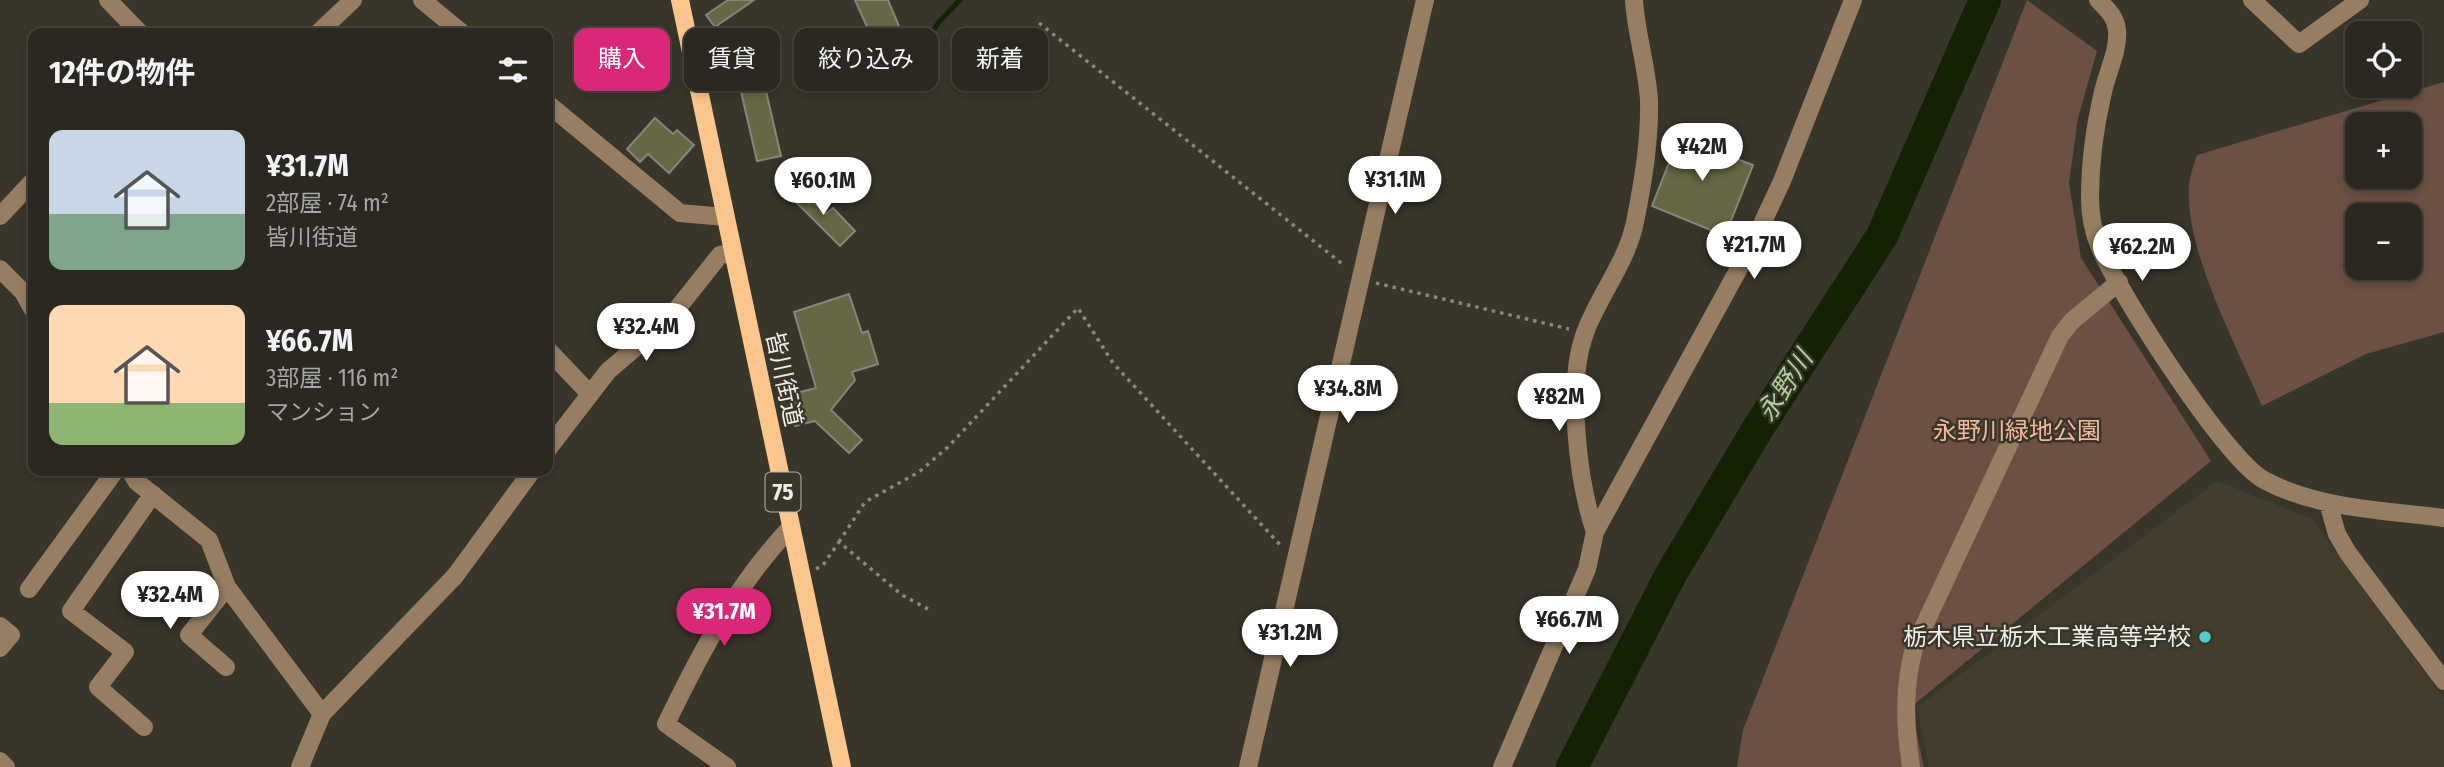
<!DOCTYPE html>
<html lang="ja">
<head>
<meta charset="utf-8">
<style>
  body { margin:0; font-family:"Fira Sans Condensed","Noto Sans JP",sans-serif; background:#36342d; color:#f1f3f6; height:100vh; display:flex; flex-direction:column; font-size:26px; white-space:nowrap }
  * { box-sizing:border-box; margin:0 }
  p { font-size:23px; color:#a5a6a5 }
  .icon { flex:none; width:38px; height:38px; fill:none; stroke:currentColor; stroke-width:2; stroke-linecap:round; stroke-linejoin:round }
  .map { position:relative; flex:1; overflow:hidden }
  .panel { position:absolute; left:28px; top:28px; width:525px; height:448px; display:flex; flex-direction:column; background:#2a2820; border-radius:14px; box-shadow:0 4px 10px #0003,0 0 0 2px #46443e }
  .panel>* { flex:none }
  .hud { position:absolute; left:574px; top:28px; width:665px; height:63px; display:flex; gap:14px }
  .fabs { position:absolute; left:2345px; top:21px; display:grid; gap:14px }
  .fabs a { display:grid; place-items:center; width:77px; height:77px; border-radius:14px; background:#2a2820; box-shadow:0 4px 10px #0003,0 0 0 2px #46443e; font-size:35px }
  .price { position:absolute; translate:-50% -60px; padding:0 16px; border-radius:24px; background:#fff; color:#222; font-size:23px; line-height:46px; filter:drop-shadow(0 2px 4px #0008) }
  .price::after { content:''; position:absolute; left:50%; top:42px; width:21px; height:16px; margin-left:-10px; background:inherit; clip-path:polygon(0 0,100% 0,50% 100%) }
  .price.active { background:#db2777; color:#fff }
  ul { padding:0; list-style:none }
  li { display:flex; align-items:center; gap:21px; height:175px; padding:0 21px }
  li span { display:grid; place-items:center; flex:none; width:196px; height:140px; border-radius:14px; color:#555 }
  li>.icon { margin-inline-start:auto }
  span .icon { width:84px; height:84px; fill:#fffc; stroke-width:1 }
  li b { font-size:30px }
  h2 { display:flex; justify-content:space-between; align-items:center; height:84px; padding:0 21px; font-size:30px }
  .pill { padding:0 24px; border-radius:14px; background:#2a2820; box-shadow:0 4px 10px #0003,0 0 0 2px #46443e; font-size:24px; line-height:63px }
  .pill.active { background:#db2777; color:#fff }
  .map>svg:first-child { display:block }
  .built { fill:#423c2c }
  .green { fill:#6b5043; fill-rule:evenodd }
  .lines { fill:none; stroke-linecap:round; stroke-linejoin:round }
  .stream { stroke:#132205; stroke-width:5 }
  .river { stroke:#132205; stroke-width:32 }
  .building { fill:#666845; stroke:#85867b; stroke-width:2 }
  .path { stroke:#88867e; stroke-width:3.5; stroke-dasharray:3.5 5; stroke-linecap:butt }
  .minor { stroke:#977e62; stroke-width:18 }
  .major { stroke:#fac68b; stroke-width:18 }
  .poi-dot { fill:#52cdce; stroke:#38352b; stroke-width:2.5 }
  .labels { text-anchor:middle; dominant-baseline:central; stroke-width:5; stroke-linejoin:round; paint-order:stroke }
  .shield { fill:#38352b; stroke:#b8b6af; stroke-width:2 }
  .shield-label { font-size:23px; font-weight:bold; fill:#efede7 }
  .street-label { font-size:24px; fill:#efede7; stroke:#38352b }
  .park-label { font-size:24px; fill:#f4b798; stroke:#38352b }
  .poi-label { font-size:24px; fill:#efede7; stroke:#38352b; text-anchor:end }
  .water-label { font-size:26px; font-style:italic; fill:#afcf98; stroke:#38352b }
</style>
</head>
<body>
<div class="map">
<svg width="2444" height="767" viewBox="0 0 2444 767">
  <rect width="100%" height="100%" fill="#38352b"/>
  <path class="built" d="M2217,481L2312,519L2444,698V767H1929L1917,707Z"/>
  <path class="green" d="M2027,0L2097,51L2078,118L2069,183L2081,258L2211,461L1911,707L1924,767H1737L1743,730Z
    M2444,82V332L2366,354L2262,406C2238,349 2189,257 2189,197C2188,182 2192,169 2197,155ZM2357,124H2410V177H2357ZM2357,215H2410V268H2357Z"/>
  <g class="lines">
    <path class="stream" d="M914,60L939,22L960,0"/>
    <path class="river" d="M1572,767L1671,574L1760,425L1882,236L1985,0"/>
  </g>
  <path class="building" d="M728,0H754L715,27L706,15Z
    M855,0H888L899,26L872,38Z
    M752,30L781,156L757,161L728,35Z
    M655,118L673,134L677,130L694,145L669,173L648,154L640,162L627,149Z
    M1683,127L1720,142L1716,151L1753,165L1725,236L1652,206Z
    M796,184L826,214L833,208L855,231L840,246L787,193Z
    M849,294L862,333L868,331L878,364L852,372L855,380L831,410L862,440L849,453L815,421L795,426L788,395L816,388L794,312Z"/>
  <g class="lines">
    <path class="path" d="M1039,23L1345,266
      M1376,283L1569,329
      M839,542L865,502L919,472L948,447L1078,308L1113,363L1282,547
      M816,569L823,565L839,542L902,595L928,609"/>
    <path class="minor" d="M108,0L140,33
      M422,0L462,33
      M2098,0C2107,9 2116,17 2117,30C2119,50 2107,73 2103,92C2095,126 2090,162 2090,197C2090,215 2093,232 2100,248C2119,293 2225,459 2264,480C2318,509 2384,510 2444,518
      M2252,0L2299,44L2360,0
      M318,33L353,0
      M548,104L680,213L725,217
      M0,216L33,181
      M0,269L23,292L33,310
      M548,350L590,394
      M548,449L608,371L669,319L720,255L733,253
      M130,471L137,482L209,540L227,587L322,714
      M2328,503L2337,534L2348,553L2444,681
      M1595,532C1578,482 1566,384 1585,333C1599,295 1627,262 1635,222C1643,182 1650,141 1649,100C1647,67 1636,33 1634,0
      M29,589L115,471
      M0,626L11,635L0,648
      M226,667L189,635L227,587
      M144,727L98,687L125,652L71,611L153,494
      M0,761L6,767
      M300,767L322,714L455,576L532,471
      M727,767L666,724C701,652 735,586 791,527
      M1248,767L1425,0
      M1502,767L1587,569L1595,532L1754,241L1782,181L1853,0
      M1911,767C1905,726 1903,685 1915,645L2060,336L2072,321L2119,282"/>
    <path class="major" d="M680,0L842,767"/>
  </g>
  <circle class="poi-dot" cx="2205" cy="637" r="7"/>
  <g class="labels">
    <rect class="shield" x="765.5" y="472.5" width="35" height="39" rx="5"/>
    <g class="shield-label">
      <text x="783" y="492">75</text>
    </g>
    <g class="street-label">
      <text transform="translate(784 379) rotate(78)">皆川街道</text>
    </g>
    <g class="park-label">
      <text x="2017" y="431">永野川緑地公園</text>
    </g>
    <g class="poi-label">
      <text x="2191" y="637">栃木県立栃木工業高等学校</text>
    </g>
    <g class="water-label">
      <text transform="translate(1785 386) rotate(-57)">永野川</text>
    </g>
  </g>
</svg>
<div class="fabs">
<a><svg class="icon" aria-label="locate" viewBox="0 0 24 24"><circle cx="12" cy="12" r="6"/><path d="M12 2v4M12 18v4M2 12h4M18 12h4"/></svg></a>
<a>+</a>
<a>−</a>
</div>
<b class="price" style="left:1702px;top:183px">¥42M</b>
<b class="price" style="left:1395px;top:216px">¥31.1M</b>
<b class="price" style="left:823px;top:217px">¥60.1M</b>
<b class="price" style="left:1754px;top:281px">¥21.7M</b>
<b class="price" style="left:2142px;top:283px">¥62.2M</b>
<b class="price" style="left:646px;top:363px">¥32.4M</b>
<b class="price" style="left:1348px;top:425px">¥34.8M</b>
<b class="price" style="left:1559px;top:433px">¥82M</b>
<b class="price" style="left:170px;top:631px">¥32.4M</b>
<b class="price active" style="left:724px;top:648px">¥31.7M</b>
<b class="price" style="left:1569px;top:656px">¥66.7M</b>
<b class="price" style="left:1290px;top:669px">¥31.2M</b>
<div class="hud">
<a class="pill active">購入</a>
<a class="pill">賃貸</a>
<a class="pill">絞り込み</a>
<a class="pill">新着</a>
</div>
<section class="panel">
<h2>12件の物件<svg class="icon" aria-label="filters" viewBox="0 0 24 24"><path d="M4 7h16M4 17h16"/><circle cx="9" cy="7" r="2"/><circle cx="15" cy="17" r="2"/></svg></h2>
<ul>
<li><span style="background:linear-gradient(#c9d6e8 60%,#7fa58c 0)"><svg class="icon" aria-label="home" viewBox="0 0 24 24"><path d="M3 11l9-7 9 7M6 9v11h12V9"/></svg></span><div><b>¥31.7M</b><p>2部屋 · 74 m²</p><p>皆川街道</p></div></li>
<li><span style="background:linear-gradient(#ffd9b3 70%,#8fb573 0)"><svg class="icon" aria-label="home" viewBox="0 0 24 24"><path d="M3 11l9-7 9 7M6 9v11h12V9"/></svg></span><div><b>¥66.7M</b><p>3部屋 · 116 m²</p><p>マンション</p></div></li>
</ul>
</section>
</div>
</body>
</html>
